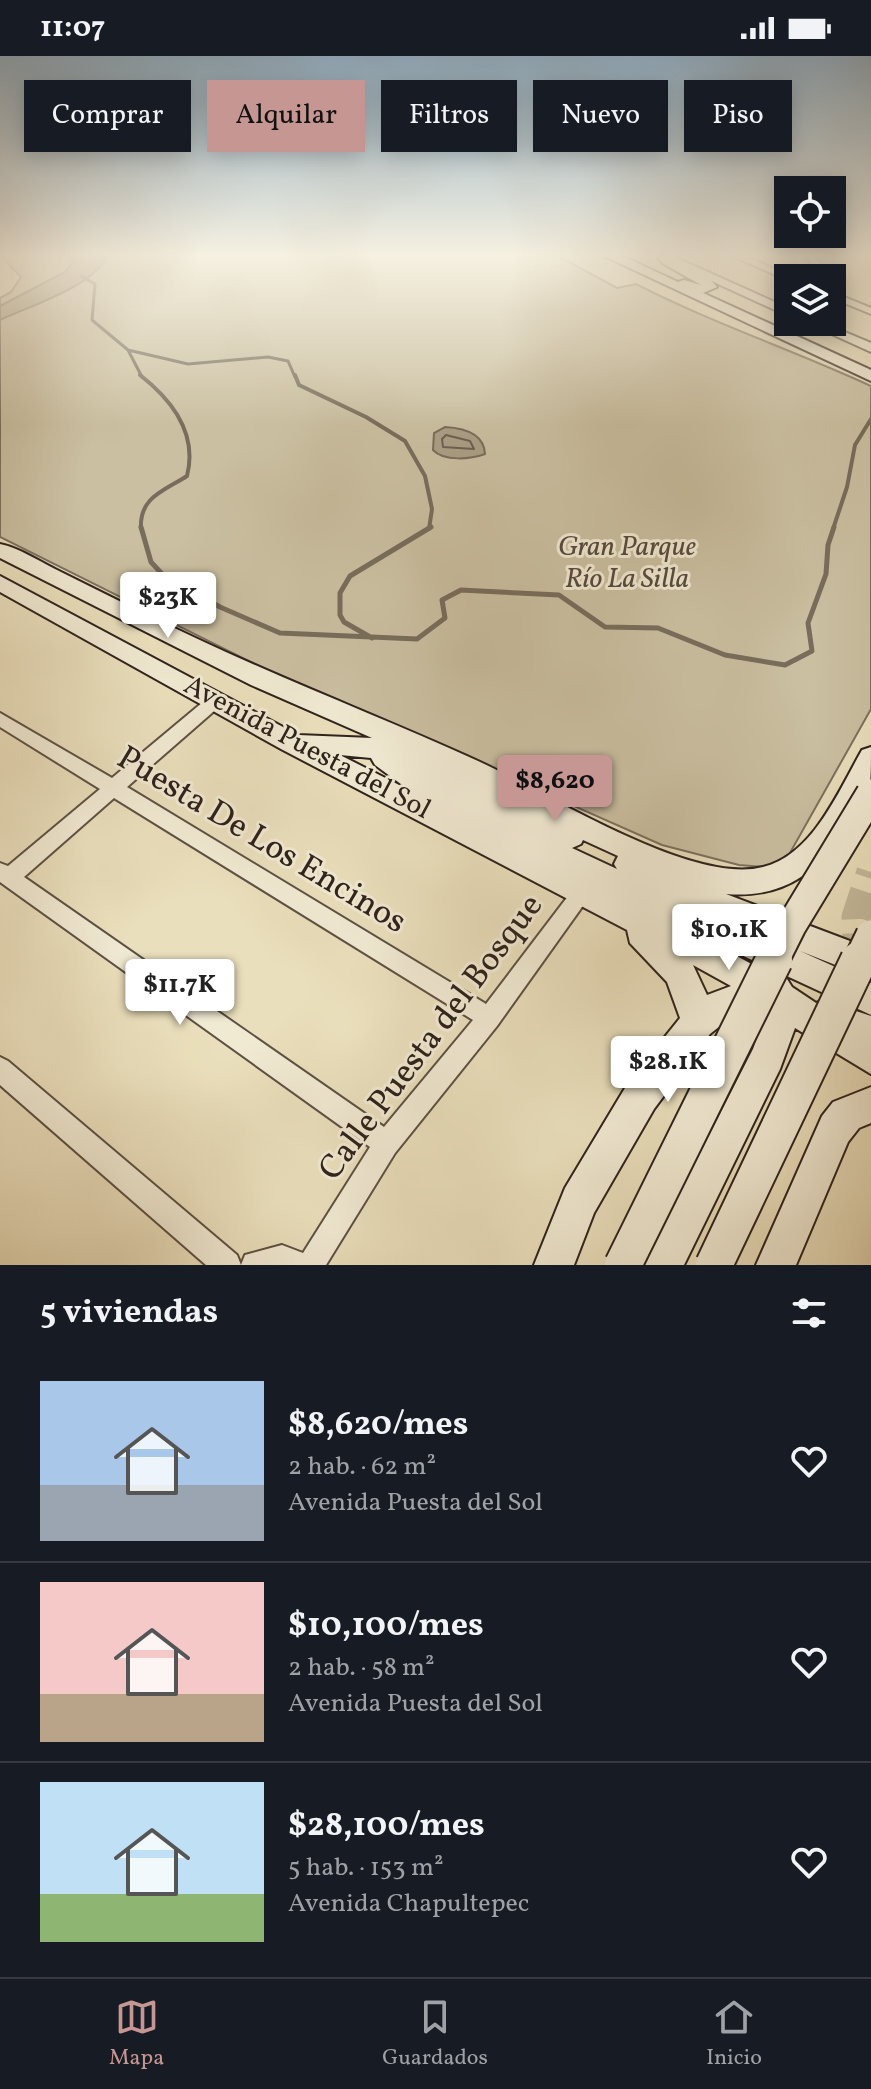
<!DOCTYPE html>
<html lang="es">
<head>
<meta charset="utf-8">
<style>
  body { margin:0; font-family:Vollkorn,serif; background:#20242c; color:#f1f3f6; height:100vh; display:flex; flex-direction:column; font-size:30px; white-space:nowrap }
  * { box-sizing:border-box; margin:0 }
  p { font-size:26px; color:#9ea1a6 }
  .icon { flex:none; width:44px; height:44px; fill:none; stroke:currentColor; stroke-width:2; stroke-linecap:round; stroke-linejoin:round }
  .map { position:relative; height:1209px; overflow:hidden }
  .sheet { display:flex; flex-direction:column; background:#171b24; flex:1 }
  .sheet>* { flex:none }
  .banner { position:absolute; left:24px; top:24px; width:824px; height:72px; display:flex; gap:16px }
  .fabs { position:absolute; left:774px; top:120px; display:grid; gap:16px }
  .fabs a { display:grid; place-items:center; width:72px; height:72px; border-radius:0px; background:#171b24; box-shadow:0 4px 20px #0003; font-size:40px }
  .price { position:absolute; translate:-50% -68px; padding:0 18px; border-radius:8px; background:#fff; color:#222; font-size:26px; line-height:52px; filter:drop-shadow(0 2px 4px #0008) }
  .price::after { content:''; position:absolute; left:50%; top:48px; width:24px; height:18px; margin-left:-12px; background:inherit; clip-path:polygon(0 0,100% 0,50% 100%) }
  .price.on { background:#c59692; color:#111 }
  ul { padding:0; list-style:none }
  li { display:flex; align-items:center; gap:24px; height:200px; padding:0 40px }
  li+li { border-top:2px solid #363941 }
  li span { display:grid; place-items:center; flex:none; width:224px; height:160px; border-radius:0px; color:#555 }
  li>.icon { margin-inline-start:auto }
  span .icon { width:96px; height:96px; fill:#fffc; stroke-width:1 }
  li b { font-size:34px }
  h2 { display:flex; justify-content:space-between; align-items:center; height:96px; padding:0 40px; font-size:34px }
  .pill { padding:0 28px; border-radius:0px; background:#171b24; box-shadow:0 4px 20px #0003; font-size:28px; line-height:72px }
  .pill.on { background:#c59692; color:#111 }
  .status { display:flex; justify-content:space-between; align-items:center; height:56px; padding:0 40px; background:#171b24; direction:ltr }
  .status svg { height:22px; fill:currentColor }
  .tabs { display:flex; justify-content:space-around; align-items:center; height:112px; border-top:2px solid #363941; background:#171b24; font-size:22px; color:#9ea1a6 }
  .tabs a { display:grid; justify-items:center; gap:4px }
  .tabs .on { color:#c59692 }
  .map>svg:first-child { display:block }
  .green { fill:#cabfa1; stroke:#7c705e; stroke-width:2 }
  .water { fill:#aa9f86; stroke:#786d5c; stroke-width:2 }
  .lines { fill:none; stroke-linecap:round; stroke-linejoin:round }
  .shore { stroke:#6c6051; stroke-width:2 }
  .stream-far2 { stroke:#786d5c; stroke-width:3 }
  .stream-far1 { stroke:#786d5c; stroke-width:4 }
  .stream { stroke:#786d5c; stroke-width:5 }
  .secondary-tunnel-far1 { stroke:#c4b99c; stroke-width:29; stroke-dasharray:29 14; stroke-linecap:butt }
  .secondary-tunnel { stroke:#c4b99c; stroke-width:36; stroke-dasharray:36 18; stroke-linecap:butt }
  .minor-casing { stroke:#5d5144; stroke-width:4 }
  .tertiary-casing { stroke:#5d5144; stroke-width:4 }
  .secondary-casing { stroke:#2e221c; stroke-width:4 }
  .minor { fill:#f1ead3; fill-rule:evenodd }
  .tertiary { fill:#f1ead3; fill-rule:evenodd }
  .secondary { fill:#f1ead3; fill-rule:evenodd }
  .secondary-bridge-far1-casing { stroke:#2e221c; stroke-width:33; stroke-linecap:butt }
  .secondary-bridge-casing { stroke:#2e221c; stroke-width:40; stroke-linecap:butt }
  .secondary-bridge-far1 { stroke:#f1ead3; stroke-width:29 }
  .secondary-bridge { stroke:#f1ead3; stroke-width:36 }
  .labels { text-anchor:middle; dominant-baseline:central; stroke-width:6; stroke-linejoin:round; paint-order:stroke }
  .park-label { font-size:28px; font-style:italic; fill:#55493d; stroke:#f1ead3 }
  .street-label { font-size:28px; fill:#2e221c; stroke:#f1ead3 }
  .near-street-label { font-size:34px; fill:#2e221c; stroke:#f1ead3 }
</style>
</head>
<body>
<div class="status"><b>11:07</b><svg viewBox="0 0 49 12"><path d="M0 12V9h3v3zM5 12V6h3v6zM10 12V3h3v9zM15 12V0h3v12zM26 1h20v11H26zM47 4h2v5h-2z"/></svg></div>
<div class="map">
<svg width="871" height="1209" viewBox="0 0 871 1209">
  <rect width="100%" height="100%" fill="#eadfbc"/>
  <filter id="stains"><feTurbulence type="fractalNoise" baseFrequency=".0025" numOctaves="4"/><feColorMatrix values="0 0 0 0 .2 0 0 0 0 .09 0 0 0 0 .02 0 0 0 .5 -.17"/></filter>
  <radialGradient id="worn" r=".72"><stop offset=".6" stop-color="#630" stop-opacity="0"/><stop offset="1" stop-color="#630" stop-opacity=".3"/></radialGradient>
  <path class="green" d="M556,199L617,232L636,228C712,267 793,294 871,330V653L786,804L764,811L739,809L662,789L265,613L0,481V242L11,236L21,221L0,199Z"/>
  <path class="water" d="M68,199H105V204C88,232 30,250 0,264V250L65,216L74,205Z
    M445,371C463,372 484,377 485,398C471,403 444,406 433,394L434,377Z"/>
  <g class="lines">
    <path class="shore" d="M446,379L470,385L474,393L443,391L442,383Z"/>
    <path class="stream-far2" d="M81,220L95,228L92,264L128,294L188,308L268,301L288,305L295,321
      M128,294L142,321"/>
    <path class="stream-far1" d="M140,319C172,344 198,377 187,420C164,435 139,441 141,473
      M295,319L299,329L366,361L405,385L425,420L432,453L429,473
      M833,473L847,431L855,389L871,363"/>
    <path class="stream" d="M141,471L151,506L163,519L220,551L280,577L417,583L445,562L442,544L461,534L559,539L605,571L658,572L725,599L785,609L812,595L808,567L826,518L828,489L834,471
      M372,582L344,566L340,559V537L350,520L431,471"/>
    <path class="secondary-tunnel-far1" d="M858,906L856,861L871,816"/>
    <path class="secondary-tunnel" d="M857,904L871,937"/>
    <g class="minor-casing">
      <path id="minor" d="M730,199H743L794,222L787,224Z
        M805,199H814L831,220L832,222V223L823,222Z
        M832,236L871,252V258L832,242Z
        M215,639L221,641L223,645L221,649L127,731L486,948L575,831L582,828L589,831L592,837L497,970L395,1097L326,1209H241L245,1199L282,1189L303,1197L370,1091L0,826V807L8,810L100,733L0,671V657L112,722L209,641ZM114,742L473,964L384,1071L24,821Z
        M0,1001L8,1005L237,1199L241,1209H206L0,1029Z"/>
    </g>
    <g class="tertiary-casing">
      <path id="tertiary" d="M655,199H670L788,252V260Z
        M805,266H821L871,287V296Z"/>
    </g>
    <g class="secondary-casing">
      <path id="secondary" d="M602,199H620L678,226L684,224L701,229L664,208L657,201C673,197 706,216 717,231L703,237L871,314V325Z
        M0,488C19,492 37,504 55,513C89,530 123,547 158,564C263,616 372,657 478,705C546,736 692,830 763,811C813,799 839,734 862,694L871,691C871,702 871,718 870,729C866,740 858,752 852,762C823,813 787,843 726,838L871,893V923L800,895L871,927V959L694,877L772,919L787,923L792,931L816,947L823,944L871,960V1018L795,972L780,1013L684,1209H643L753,993L765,960L730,962L710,978L654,1053L594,1157L574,1209H534L565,1132L628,1027L680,962L667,926L630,887L627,874L281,693L0,536V520L298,679L372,682L251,629L0,502ZM340,699L371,702L375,709L409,734ZM583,784L618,800L614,808L617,813L572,792L581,788ZM693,909L731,930L707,939Z
        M871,1031V1067L859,1072L848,1086L796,1209H756L822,1060L833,1046Z"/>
    </g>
    <use href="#minor" class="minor"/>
    <use href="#tertiary" class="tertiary"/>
    <use href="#secondary" class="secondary"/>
    <g class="secondary-bridge-far1-casing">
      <path id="secondary-bridge-far1" d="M773,906L791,870L871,738
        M858,906L871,879"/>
    </g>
    <g class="secondary-bridge-casing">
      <path id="secondary-bridge" d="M623,1209L774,904
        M714,1209L859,904"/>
    </g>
    <use href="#secondary-bridge-far1" class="secondary-bridge-far1"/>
    <use href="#secondary-bridge" class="secondary-bridge"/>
  </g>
  <linearGradient id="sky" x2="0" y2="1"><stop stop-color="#8facc1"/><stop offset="0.54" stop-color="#f6f1e1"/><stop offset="1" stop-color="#f6f1e1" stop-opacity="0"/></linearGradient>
  <rect width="871" height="369" fill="url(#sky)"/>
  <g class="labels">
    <g class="park-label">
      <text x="627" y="491">Gran Parque<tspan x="627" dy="32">Río La Silla</tspan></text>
    </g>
    <g class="street-label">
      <text transform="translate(307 692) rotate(28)">Avenida Puesta del Sol</text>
    </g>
    <g class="near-street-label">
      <text transform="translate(261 785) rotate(31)">Puesta De Los Encinos</text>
      <text transform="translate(432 982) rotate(-53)">Calle Puesta del Bosque</text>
    </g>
  </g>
  <rect width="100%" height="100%" filter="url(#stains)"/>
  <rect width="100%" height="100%" fill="url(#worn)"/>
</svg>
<div class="fabs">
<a><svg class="icon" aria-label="locate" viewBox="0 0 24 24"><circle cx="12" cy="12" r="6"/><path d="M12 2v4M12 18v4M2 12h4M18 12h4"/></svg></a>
<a><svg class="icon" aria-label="layers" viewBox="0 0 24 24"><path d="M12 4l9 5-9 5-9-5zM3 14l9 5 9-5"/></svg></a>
</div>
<b class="price" style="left:168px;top:584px">$23K</b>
<b class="price on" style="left:555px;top:767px">$8,620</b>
<b class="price" style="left:729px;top:916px">$10.1K</b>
<b class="price" style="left:180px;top:971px">$11.7K</b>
<b class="price" style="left:668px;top:1048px">$28.1K</b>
<div class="banner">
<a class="pill">Comprar</a>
<a class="pill on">Alquilar</a>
<a class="pill">Filtros</a>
<a class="pill">Nuevo</a>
<a class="pill">Piso</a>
</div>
</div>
<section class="sheet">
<h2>5 viviendas<svg class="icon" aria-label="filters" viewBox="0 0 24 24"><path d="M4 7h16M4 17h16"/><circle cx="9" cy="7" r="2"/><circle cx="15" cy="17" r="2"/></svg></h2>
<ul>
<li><span style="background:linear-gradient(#a9c7e8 65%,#9aa5b1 0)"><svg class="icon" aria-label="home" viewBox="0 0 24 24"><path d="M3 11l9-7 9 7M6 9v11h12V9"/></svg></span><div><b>$8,620/mes</b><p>2 hab. · 62 m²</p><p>Avenida Puesta del Sol</p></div><svg class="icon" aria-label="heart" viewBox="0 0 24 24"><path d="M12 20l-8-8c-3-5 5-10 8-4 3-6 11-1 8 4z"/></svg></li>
<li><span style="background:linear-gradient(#f6c9c9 70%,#b9a48a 0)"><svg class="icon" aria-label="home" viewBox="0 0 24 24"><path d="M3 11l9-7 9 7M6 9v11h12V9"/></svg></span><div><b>$10,100/mes</b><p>2 hab. · 58 m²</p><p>Avenida Puesta del Sol</p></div><svg class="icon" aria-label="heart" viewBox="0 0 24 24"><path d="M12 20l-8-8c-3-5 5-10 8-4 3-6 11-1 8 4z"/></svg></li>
<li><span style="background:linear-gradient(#bfe0f5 70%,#8fb573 0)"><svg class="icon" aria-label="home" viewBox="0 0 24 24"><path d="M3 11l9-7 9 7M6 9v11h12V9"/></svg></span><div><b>$28,100/mes</b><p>5 hab. · 153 m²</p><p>Avenida Chapultepec</p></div><svg class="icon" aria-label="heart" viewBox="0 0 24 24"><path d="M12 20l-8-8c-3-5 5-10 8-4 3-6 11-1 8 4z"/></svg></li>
</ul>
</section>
<nav class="tabs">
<a class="on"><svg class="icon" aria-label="map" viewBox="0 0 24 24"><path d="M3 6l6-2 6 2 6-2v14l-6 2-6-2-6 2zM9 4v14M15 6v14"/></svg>Mapa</a>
<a><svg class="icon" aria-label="saved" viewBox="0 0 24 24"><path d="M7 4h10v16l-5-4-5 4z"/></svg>Guardados</a>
<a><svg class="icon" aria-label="home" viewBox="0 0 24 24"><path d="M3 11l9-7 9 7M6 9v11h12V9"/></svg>Inicio</a>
</nav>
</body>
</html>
